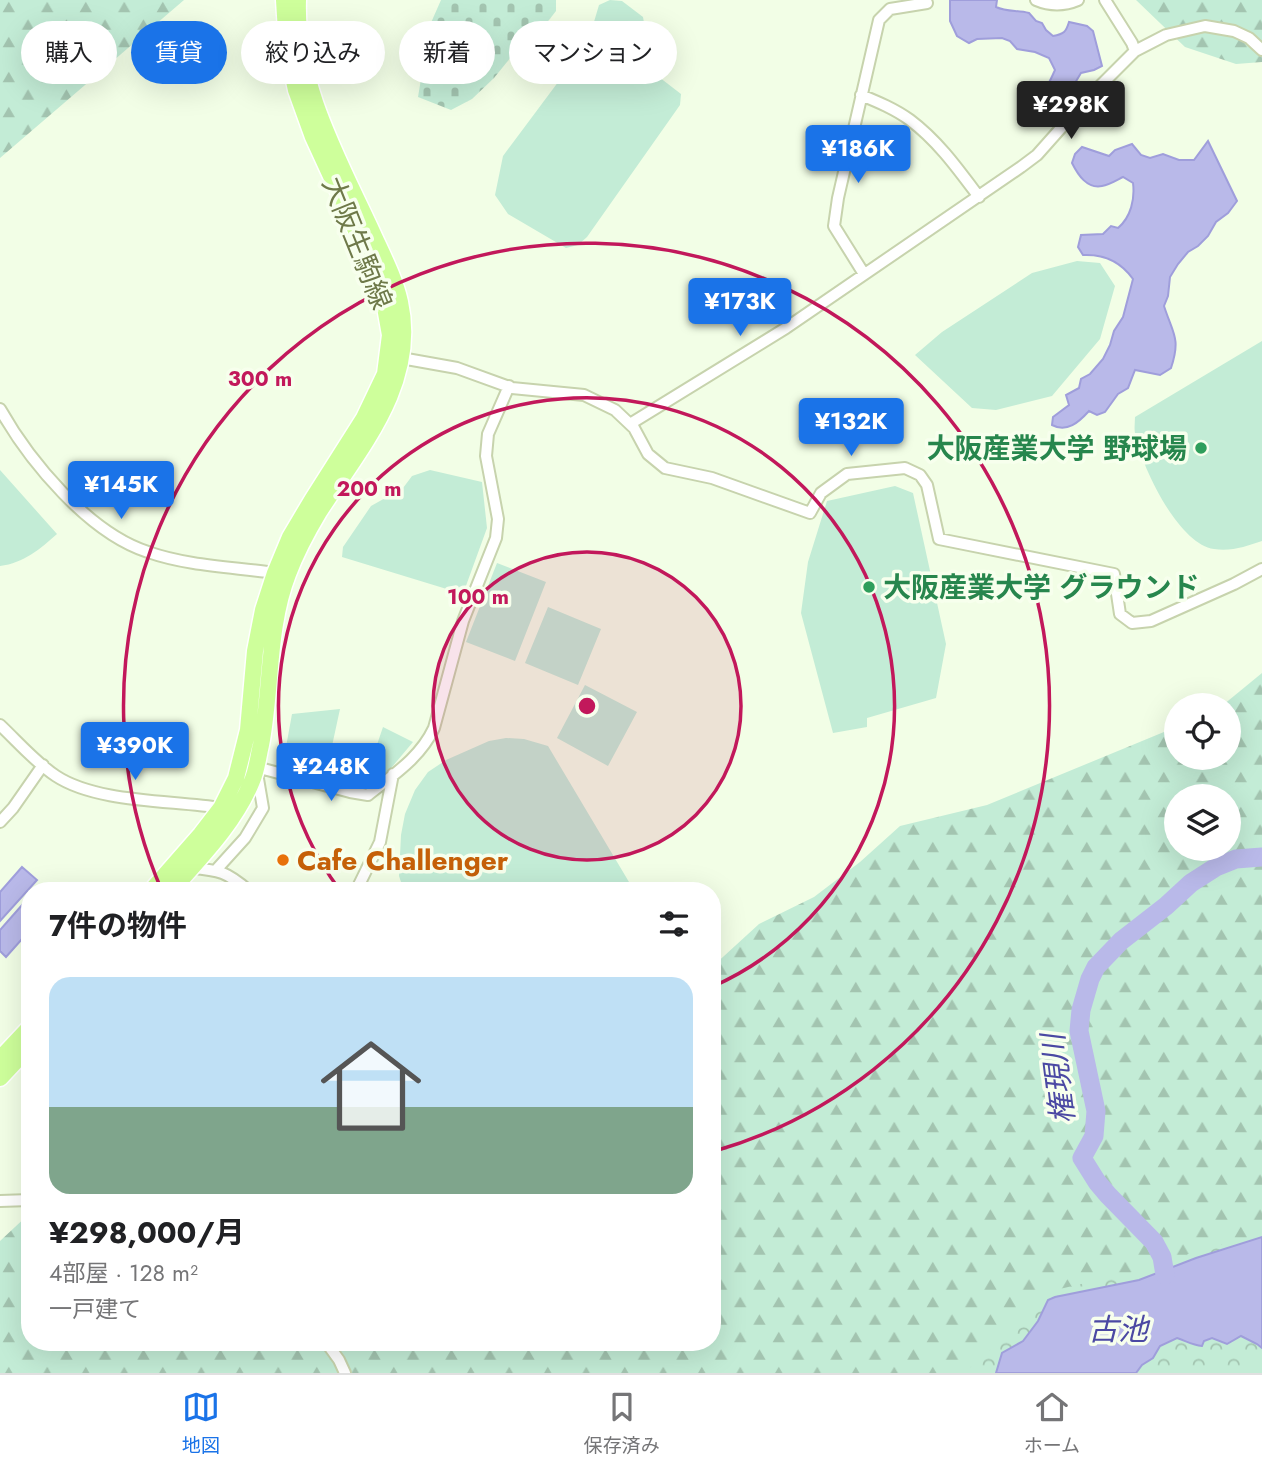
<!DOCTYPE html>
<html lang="ja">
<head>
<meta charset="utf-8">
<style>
  body { margin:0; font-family:Jost,"Noto Sans JP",sans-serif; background:#f6f6f6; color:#202124; height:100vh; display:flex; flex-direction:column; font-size:26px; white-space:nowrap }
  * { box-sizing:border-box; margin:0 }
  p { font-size:23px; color:#757577 }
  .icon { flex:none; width:38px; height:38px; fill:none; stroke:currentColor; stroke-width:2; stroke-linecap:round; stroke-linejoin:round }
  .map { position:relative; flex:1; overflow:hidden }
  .side { position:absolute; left:21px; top:882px; width:700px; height:469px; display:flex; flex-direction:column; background:#fff; border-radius:28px; box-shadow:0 7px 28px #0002 }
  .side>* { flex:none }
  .banner { position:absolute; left:21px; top:21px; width:700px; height:63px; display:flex; gap:14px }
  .fabs { position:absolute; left:1164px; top:693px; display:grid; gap:14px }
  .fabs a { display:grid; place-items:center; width:77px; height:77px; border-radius:50%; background:#fff; box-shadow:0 7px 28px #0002; font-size:35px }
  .price { position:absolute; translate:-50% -60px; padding:0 16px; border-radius:7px; background:#1a73e8; color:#fff; font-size:23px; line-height:46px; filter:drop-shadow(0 2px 4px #0008) }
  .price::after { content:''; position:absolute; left:50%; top:42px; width:21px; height:16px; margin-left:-10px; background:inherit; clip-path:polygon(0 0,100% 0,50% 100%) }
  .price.on { background:#222; color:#fff }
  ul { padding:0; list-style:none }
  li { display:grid; align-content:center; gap:14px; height:371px; padding:0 28px }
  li+li { border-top:2px solid #e0e0e0 }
  li span { display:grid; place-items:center; height:217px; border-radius:21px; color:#555 }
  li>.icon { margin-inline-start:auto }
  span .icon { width:126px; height:126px; fill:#fffc; stroke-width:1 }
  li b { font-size:30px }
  h2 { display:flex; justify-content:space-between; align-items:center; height:84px; padding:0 28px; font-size:30px }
  .pill { padding:0 24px; border-radius:32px; background:#fff; box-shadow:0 7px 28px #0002; font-size:24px; line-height:63px }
  .pill.on { background:#1a73e8; color:#fff }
  .tab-bar { display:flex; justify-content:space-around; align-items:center; height:98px; border-top:2px solid #e0e0e0; background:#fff; font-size:19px; color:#757577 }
  .tab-bar a { display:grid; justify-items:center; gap:4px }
  .tab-bar .on { color:#1a73e8 }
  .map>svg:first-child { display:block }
  .green { fill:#c3ecd6 }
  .forest { fill:url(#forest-firs); fill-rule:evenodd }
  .cemetery { fill:url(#cemetery-stones) }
  .park { fill:url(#park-crowns) }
  .water { fill:#b9b9e9; stroke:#9f9edb; stroke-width:2 }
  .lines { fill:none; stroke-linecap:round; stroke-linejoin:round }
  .river { stroke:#b9b9e9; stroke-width:19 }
  .street-casing { stroke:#c7d3ad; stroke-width:14 }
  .primary-casing { stroke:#fff; stroke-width:19 }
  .street { stroke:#fff; stroke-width:10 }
  .primary { stroke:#ceff9b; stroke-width:16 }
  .ring { fill:none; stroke:#c2185b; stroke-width:3.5 }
  .leisure-dot { fill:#2e9e5b; stroke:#f7ffed; stroke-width:2.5 }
  .food-dot { fill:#e8710a; stroke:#f7ffed; stroke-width:2.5 }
  .labels { text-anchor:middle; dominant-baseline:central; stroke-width:7; stroke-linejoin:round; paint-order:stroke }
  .street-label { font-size:28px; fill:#6e7949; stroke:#f7ffed }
  .leisure-label { font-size:28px; font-weight:bold; fill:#27864d; stroke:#f7ffed; text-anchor:end }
  .food-label { font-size:28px; font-weight:bold; fill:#c56008; stroke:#f7ffed; text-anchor:start }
  .water-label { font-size:30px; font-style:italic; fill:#4b49a3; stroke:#f7ffed }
  .centre { fill:#c2185b; stroke:#f7ffed; stroke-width:3.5 }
  .ring-label { font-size:21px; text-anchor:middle; font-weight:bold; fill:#c2185b; stroke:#f7ffed; stroke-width:7; stroke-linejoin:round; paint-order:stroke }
</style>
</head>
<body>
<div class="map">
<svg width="1262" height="1373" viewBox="0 0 1262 1373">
  <defs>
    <pattern id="forest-firs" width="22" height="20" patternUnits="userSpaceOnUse" patternTransform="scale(1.75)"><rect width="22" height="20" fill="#c3ecd6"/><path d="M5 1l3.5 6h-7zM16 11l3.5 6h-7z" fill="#a3c4b0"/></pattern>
    <pattern id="cemetery-stones" width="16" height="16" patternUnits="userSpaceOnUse" patternTransform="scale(1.75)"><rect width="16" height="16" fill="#c3ecd6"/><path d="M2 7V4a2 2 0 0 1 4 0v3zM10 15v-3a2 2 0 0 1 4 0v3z" fill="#a3c4b0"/></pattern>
    <pattern id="park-crowns" width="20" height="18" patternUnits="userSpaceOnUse" patternTransform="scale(1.75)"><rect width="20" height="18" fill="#c3ecd6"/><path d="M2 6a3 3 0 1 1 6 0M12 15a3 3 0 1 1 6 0" fill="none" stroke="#a3c4b0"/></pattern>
  </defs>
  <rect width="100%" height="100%" fill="#f2fee6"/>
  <path class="green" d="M610,0L622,1L643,17L646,34L633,57L681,94L680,105L587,237L578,245L566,248L508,214L495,195L503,156L588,42L599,5Z
    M1077,261L1100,263L1115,286L1100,339L1052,396L996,410L972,408L915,355L942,332L1032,273Z
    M1262,341V541C1247,546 1231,552 1214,549C1178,544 1141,466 1135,433C1134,428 1135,422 1135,417Z
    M0,470L57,534C40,549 24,563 0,566Z
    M430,470L482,482L487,528L463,594L342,557L343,547L371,506L403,488L412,476Z
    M895,486L913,493L946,644L936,698L867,718V727L833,733L801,613L808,562L827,501Z
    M497,563L546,582L515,661L466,642Z
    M548,607L601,629L578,685L525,663Z
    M585,685L637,712L608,766L557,738Z
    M340,709L327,769L284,758L292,714Z
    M383,727L413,742L381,780L366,777Z
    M506,738L524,739L548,746L629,882L624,891H404L399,876L401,835L405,814L415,790L428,772L446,760L489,741Z"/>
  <path class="forest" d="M0,0H184L0,158Z
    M1136,0H1262V62L1236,64L1185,47Z
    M1262,673V1373H0V1241L30,1213V1342H712V967L759,924L814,897L860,862L900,826L987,805L1176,727V758H1228V705H1223ZM1176,796H1228V849H1176Z"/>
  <path class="cemetery" d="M441,0H556V11L531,43L515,52L494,78L472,99L451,110L418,97L430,25Z"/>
  <path class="park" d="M1262,1232V1373H960L976,1364L1019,1319L1026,1314L1042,1295L1055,1290L1099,1280L1109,1277L1155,1268L1207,1246L1236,1243L1252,1238Z"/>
  <path class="water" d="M950,0H997L996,7C1007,12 1017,10 1029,13L1036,21L1042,23L1046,30L1053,36C1064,34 1066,32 1069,22L1087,26L1093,31L1102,66L1094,70L1081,73L1072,88L1066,90L1062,106H1057L1052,119L1046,121L1033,111L1029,103C1033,96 1036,96 1042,91C1049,86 1051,78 1055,70L1049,58L1035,52L1017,49L1010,41L1002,38L977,39L969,43L957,36L950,21Z
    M1208,141L1237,201L1228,213L1216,222L1208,236L1198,246L1188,252L1178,264L1170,277L1168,296L1164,306C1173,334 1181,338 1171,368L1160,375L1135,370L1128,388L1118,394L1105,412L1097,415L1089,411C1079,422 1067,433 1052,425L1053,417L1069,405L1066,395L1079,388L1081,379L1090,374L1103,359L1110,345L1114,331L1123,317L1133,279C1121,262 1104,254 1083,255L1078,247L1081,235L1103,234L1111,226L1118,228C1131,217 1135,199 1133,183L1123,177C1117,180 1109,185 1102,186C1087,189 1078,175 1072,163L1075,154L1082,147L1109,156L1115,150L1132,144L1141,155L1150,158L1163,154L1179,160H1194Z
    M22,867L37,880L0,921V892Z
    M30,896V930L6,957L0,951V930Z
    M1262,1237V1348L1257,1344L1241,1336L1227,1344L1212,1338L1204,1341L1202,1346C1193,1345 1186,1341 1177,1338L1160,1346L1153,1358L1142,1365L1136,1373H996L1002,1353L1023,1341L1038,1321L1048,1300L1055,1297L1139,1280L1196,1258Z"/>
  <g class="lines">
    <path class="river" d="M1165,1275L1162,1257L1154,1242L1108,1195L1097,1182L1082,1158L1094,1136L1096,1111L1079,1031L1081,1010L1090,979L1096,967L1121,941L1166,906L1191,883L1216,867L1236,859L1262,857"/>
    <g class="street-casing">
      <path id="street" d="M1036,0C1050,6 1064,6 1078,0
        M1105,0L1132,43L1135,51
        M861,95C878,102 895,109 910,120C938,141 958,169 979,197
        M864,274L834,226L838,198L879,20L890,9L927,3
        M401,358L457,368L512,388L584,395L615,410L634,428L648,454L665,468L712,478L810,513L821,493L847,474L905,468L920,475L927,485L939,539L1114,574L1120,614L1132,623L1151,621L1234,584L1262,569
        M0,409C30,462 89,533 148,552C188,566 233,567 275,573
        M630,424L786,328L1021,167L1037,155L1085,101L1135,51L1166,35L1205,26L1234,31L1249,38L1262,50
        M0,725C18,742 36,763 56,776C97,803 172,800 221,808
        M0,822L13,808L43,765
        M191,868C220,870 227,872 249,891
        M216,870L245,838L263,808L256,767L350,792L368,795C393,775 420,758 434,728L463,621L496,538L498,519L486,456L488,434L509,386
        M356,891L380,842L393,774
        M712,1046L713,1047
        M0,1201L30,1200
        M326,1342L339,1360L345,1373"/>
    </g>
    <g class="primary-casing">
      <path id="primary" d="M151,891L201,834L221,808L236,778L248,730L255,651L263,610L275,573L290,537L312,500L364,418L385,374L390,335L383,296L370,261L313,137L296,90L287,47L284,0
        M171,891C201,857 235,823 252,781C257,770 258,757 261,745C272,689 267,628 288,574C296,553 307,532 319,512C359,449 418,384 400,302C395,279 383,256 373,234C339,160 295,84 298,0
        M0,1059L30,1027
        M0,1078L30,1046"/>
    </g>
    <use href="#street" class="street"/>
    <use href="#primary" class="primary"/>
  </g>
  <circle cx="587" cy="706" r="154" fill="#c2185b" fill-opacity=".12"/>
  <g class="ring">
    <circle cx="587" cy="706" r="154"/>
    <path d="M339 889A308 308 0 1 1 712 987"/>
    <path d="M162 891A463 463 0 1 1 715 1151"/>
  </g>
  <g class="leisure-dot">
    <circle cx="1201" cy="448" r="7"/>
    <circle cx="869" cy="587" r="7"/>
  </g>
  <circle class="food-dot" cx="283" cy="860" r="7"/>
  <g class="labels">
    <g class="street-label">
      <text transform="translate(357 243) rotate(68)">大阪生駒線</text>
    </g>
    <g class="leisure-label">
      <text x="1187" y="448">大阪産業大学 野球場</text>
      <text x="883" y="587" text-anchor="start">大阪産業大学 グラウンド</text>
    </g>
    <g class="food-label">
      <text x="297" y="860">Cafe Challenger</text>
    </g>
    <g class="water-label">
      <text transform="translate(1058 1079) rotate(-97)">権現川</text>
      <text x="1118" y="1329">古池</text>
    </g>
  </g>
  <circle cx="587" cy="706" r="10" class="centre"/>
  <g class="ring-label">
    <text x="260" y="386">300 m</text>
    <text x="369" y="496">200 m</text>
    <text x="478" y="604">100 m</text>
  </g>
</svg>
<div class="fabs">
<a><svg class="icon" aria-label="locate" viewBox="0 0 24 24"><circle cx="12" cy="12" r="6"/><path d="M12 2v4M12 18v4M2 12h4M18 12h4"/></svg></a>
<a><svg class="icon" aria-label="layers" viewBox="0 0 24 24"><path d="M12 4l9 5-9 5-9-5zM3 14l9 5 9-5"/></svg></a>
</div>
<b class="price on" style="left:1071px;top:141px">¥298K</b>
<b class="price" style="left:858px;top:185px">¥186K</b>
<b class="price" style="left:740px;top:338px">¥173K</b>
<b class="price" style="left:851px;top:458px">¥132K</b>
<b class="price" style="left:121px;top:521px">¥145K</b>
<b class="price" style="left:135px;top:782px">¥390K</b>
<b class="price" style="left:331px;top:803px">¥248K</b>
<div class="banner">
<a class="pill">購入</a>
<a class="pill on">賃貸</a>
<a class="pill">絞り込み</a>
<a class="pill">新着</a>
<a class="pill">マンション</a>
</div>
<section class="side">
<h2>7件の物件<svg class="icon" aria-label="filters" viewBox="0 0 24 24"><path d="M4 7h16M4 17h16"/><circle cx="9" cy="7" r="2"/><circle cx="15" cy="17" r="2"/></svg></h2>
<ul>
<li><span style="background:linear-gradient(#bfe0f5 60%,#7fa58c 0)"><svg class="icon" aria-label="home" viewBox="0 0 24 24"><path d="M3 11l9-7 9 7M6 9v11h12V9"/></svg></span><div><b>¥298,000/月</b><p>4部屋 · 128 m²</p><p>一戸建て</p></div></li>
</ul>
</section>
</div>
<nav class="tab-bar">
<a class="on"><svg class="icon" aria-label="map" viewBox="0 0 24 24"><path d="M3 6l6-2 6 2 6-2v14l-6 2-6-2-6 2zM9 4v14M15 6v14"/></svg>地図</a>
<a><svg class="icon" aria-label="saved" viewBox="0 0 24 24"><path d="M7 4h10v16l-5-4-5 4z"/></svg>保存済み</a>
<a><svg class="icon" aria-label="home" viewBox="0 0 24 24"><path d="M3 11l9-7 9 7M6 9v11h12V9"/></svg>ホーム</a>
</nav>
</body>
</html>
